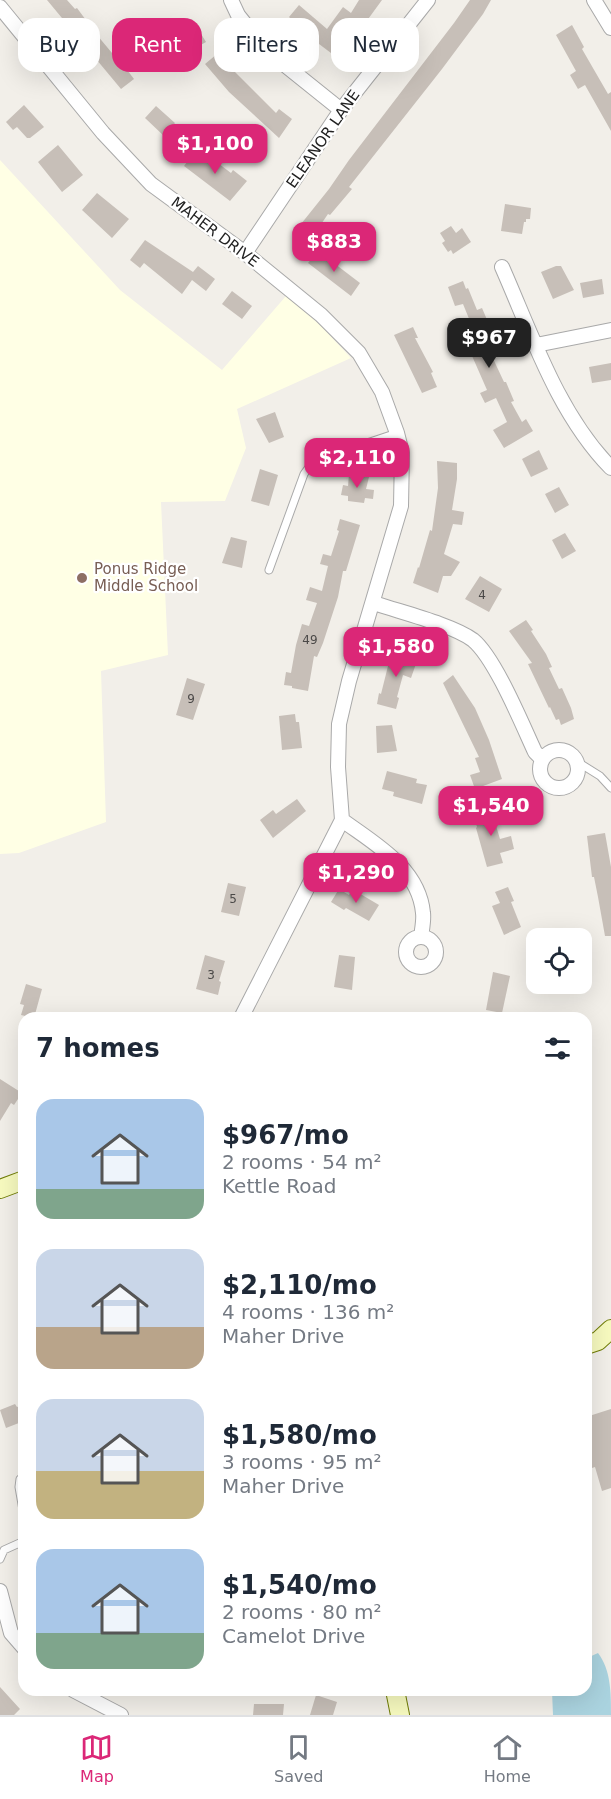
<!DOCTYPE html>
<html lang="en">
<head>
<meta charset="utf-8">
<style>
  body { margin:0; font-family:"DejaVu Sans",sans-serif; background:#f2f2f3; color:#1f2937; height:100vh; display:flex; flex-direction:column; font-size:22px; white-space:nowrap }
  * { box-sizing:border-box; margin:0 }
  p { font-size:20px; color:#747a83 }
  .icon { flex:none; width:33px; height:33px; fill:none; stroke:currentColor; stroke-width:2; stroke-linecap:round; stroke-linejoin:round }
  .map { position:relative; flex:1; overflow:hidden }
  .drawer { position:absolute; left:18px; top:1012px; width:574px; height:684px; display:flex; flex-direction:column; background:#fff; border-radius:18px; box-shadow:0 6px 24px #0002 }
  .drawer>* { flex:none }
  .guide { position:absolute; left:18px; top:18px; width:576px; height:54px; display:flex; gap:12px }
  .tools { position:absolute; left:526px; top:928px; display:grid; gap:12px }
  .tools a { display:grid; place-items:center; width:66px; height:66px; border-radius:12px; background:#fff; box-shadow:0 6px 24px #0002; font-size:30px }
  .price { position:absolute; translate:-50% -51px; padding:0 14px; border-radius:12px; background:#db2777; color:#fff; font-size:20px; line-height:39px; filter:drop-shadow(0 2px 3px #0008) }
  .price::after { content:''; position:absolute; left:50%; top:36px; width:18px; height:14px; margin-left:-9px; background:inherit; clip-path:polygon(0 0,100% 0,50% 100%) }
  .price.selected { background:#222; color:#fff }
  ul { padding:0; list-style:none }
  li { display:flex; align-items:center; gap:18px; height:150px; padding:0 18px }
  li span { display:grid; place-items:center; flex:none; width:168px; height:120px; border-radius:18px; color:#555 }
  li>.icon { margin-inline-start:auto }
  span .icon { width:72px; height:72px; fill:#fffc; stroke-width:1 }
  li b { font-size:26px }
  h2 { display:flex; justify-content:space-between; align-items:center; height:72px; padding:0 18px; font-size:26px }
  .tag { padding:0 21px; border-radius:18px; background:#fff; box-shadow:0 6px 24px #0002; font-size:21px; line-height:54px }
  .tag.selected { background:#db2777; color:#fff }
  .dock { display:flex; justify-content:space-around; align-items:center; height:84px; border-top:2px solid #e0e1e3; background:#fff; font-size:16px; color:#747a83 }
  .dock a { display:grid; justify-items:center; gap:3px }
  .dock .selected { color:#db2777 }
  .map>svg:first-child { display:block }
  .education { fill:#ffffe5 }
  .water { fill:#aad3df }
  .building { fill:#c7bfb8 }
  .lines { fill:none; stroke-linecap:round; stroke-linejoin:round }
  .lane-casing { stroke:#a9a9a9; stroke-width:9 }
  .street-casing { stroke:#a9a9a9; stroke-width:16 }
  .secondary-casing { stroke:#707d05; stroke-width:20 }
  .lane { stroke:#fff; stroke-width:7 }
  .street { stroke:#fff; stroke-width:14 }
  .secondary { stroke:#f7fabf; stroke-width:18 }
  .education-dot { fill:#8d6e63; stroke:#fff; stroke-width:2 }
  .labels { text-anchor:middle; dominant-baseline:central; stroke-width:4.5; stroke-linejoin:round; paint-order:stroke }
  .number-label { font-size:12px; fill:#4b4948 }
  .street-label { font-size:15px; fill:#222; stroke:#fff }
  .education-label { font-size:15px; fill:#785e54; stroke:#fff; text-anchor:start }
</style>
</head>
<body>
<div class="map">
<svg width="611" height="1715" viewBox="0 0 611 1715">
  <rect width="100%" height="100%" fill="#f2efe9"/>
  <path class="education" d="M0,160L120,290L222,370L286,296L320,325L351,358L237,409L246,448L225,501L161,502L168,655L101,671L106,822L19,853L0,854Z"/>
  <path class="water" d="M598,1653C611,1670 611,1693 611,1715H553L552,1691L586,1690L587,1658Z"/>
  <path class="building" d="M47,0H67L75,9L77,8L97,35L117,59L118,58L134,79L121,89Z
    M359,0H382L339,59L307,35L289,17L299,5L327,29L343,7L351,13Z
    M470,0H491L483,14L442,69L349,187L352,189L330,215L328,214L311,239L297,229L329,189L349,160L454,23Z
    M192,19L206,42L192,50L178,28Z
    M572,25L584,47L582,49L608,94L611,92V131L585,85L578,89L570,75L576,71L556,35Z
    M217,54L276,113L279,109L292,119L279,138L229,92L205,64Z
    M24,105L44,127L30,138H27L17,127L13,130L6,122Z
    M156,106L175,123L164,136L145,118Z
    M58,145L83,175L62,192L38,162Z
    M198,148L231,173L233,170L247,181L230,201L184,166Z
    M97,193L129,219L112,238L82,210Z
    M505,204L531,208L530,219H526V222H524L522,234L501,231Z
    M451,226L456,233L462,228L471,242L453,254L451,250L448,252L442,243L445,241L440,233Z
    M145,240L193,272L198,266L215,279L206,291L192,280L182,294L144,263L140,268L130,260Z
    M318,251L360,283L351,296L308,263Z
    M556,266H561L574,290L553,299L541,272Z
    M602,279L604,294L583,298L580,283Z
    M463,281L466,289L468,288L477,310L482,308L491,329L481,333L504,382H506L514,401L511,402L522,422L526,419L533,431L504,448L493,430L507,422L496,398L485,403L480,393L487,390L469,349L471,348L463,330L472,326L463,304L455,306L448,287Z
    M232,291L252,306L242,319L222,304Z
    M413,327L418,338H415L433,372L431,373L437,387L422,393L394,335Z
    M611,363V380L592,383L589,367Z
    M275,412L284,437L269,443L256,419Z
    M539,450L548,469L531,477L522,459Z
    M437,461L457,463V479L452,510L464,512L462,525L453,524L444,554L460,562L451,576H443L438,593L413,583L418,567L419,568L430,530L432,531L438,488Z
    M260,469L278,475L269,506L251,501Z
    M349,474L369,477L366,489L374,490L373,499L365,498L364,503L348,501V496L341,495L343,485L348,486Z
    M559,487L569,505L555,513L545,494Z
    M340,519L360,525L346,571H343L338,597L323,643L317,657L314,656L308,691L292,688V686L284,685L286,672L291,673L296,645L302,624L309,626L317,603L306,600L310,587L322,591L328,566L320,564L323,554L331,556L339,531L337,530Z
    M565,533L576,551L562,559L552,540Z
    M231,537L247,541L242,568L222,563Z
    M480,576L502,589L489,612L465,599Z
    M526,620L533,630L531,631L546,654L552,667L549,668L559,689L562,688L571,708L574,719L561,725L559,719L556,720L550,707L549,708L528,664L532,663L509,631Z
    M392,651L418,658L411,678L403,675L397,697L399,698L396,709L377,704L379,693L381,694L388,666H386Z
    M453,675L475,708L489,740L502,779L475,789L470,775L480,772L475,758L479,757L443,683Z
    M187,678L205,684L193,720L176,715Z
    M295,714L296,722H299L302,748L282,750L279,716Z
    M392,725L397,751L377,753L376,726Z
    M387,771L417,779L416,783L427,785L422,804L393,796L394,792L382,789Z
    M297,799L306,811L273,838L260,820L273,810L276,814Z
    M483,802L489,820L494,819L500,839L511,836L514,849L500,853L503,863L487,867L476,828L477,827L475,820H477L473,805Z
    M605,833L611,867V936H605L598,897L594,877H592L587,836Z
    M228,883L246,887L239,916L221,912Z
    M508,887L514,901L511,902L521,927L504,935L492,906L500,903L495,892Z
    M339,889L349,895L352,889L379,905L369,921L346,908L344,910L331,902Z
    M205,955L225,961L219,981L221,982L218,995L196,989Z
    M339,955L355,957L352,990L334,987Z
    M493,972L510,976L502,1013L486,1010Z
    M26,984L42,989L34,1018L21,1015L24,1005L20,1004Z
    M0,1079L22,1093L14,1105L11,1103L0,1121Z
    M15,1404L17,1407L24,1404V1421L6,1428L0,1410Z
    M611,1409V1488L602,1491L595,1467L592,1468L586,1451V1443L590,1442L586,1432V1417Z
    M0,1687L20,1709L14,1715H0Z
    M316,1695L337,1702L333,1715H310Z
    M254,1704H284L283,1715H253Z"/>
  <g class="lines">
    <g class="lane-casing">
      <path id="lane" d="M269,570L304,474L309,467L325,457L397,433
        M576,761L600,776L611,788
        M24,1476L20,1479L19,1487L24,1516
        M0,1559L4,1550L24,1541"/>
    </g>
    <g class="street-casing">
      <path id="street" d="M231,0L238,15L265,49L341,110
        M594,0L611,28
        M0,7L103,133L151,184L245,253L321,315L359,353L382,392L397,433L402,453L401,506L349,681L339,724L338,767L342,820
        M245,253L341,110L428,0
        M502,267C532,335 558,414 611,468
        M536,345L611,330
        M374,603C400,612 453,625 473,640C495,658 522,724 535,752L542,759
        M540 769a19 19 0 1 1 38 0a19 19 0 1 1-38 0Z
        M342,820C375,844 419,868 423,913C424,920 422,929 421,937
        M406 952a15 15 0 1 1 30 0a15 15 0 1 1-30 0Z
        M241,1018L342,820
        M0,1591L11,1633L24,1648
        M73,1690L121,1715"/>
    </g>
    <g class="secondary-casing">
      <path id="secondary" d="M0,1189L24,1180
        M586,1345L598,1341L611,1329
        M395,1690L400,1715"/>
    </g>
    <use href="#lane" class="lane"/>
    <use href="#street" class="street"/>
    <use href="#secondary" class="secondary"/>
  </g>
  <circle class="education-dot" cx="82" cy="578" r="6"/>
  <g class="labels">
    <g class="number-label">
      <text x="482" y="595">4</text>
      <text x="310" y="640">49</text>
      <text x="191" y="699">9</text>
      <text x="233" y="899">5</text>
      <text x="211" y="975">3</text>
    </g>
    <g class="street-label">
      <text transform="translate(323 139) rotate(-55)">ELEANOR LANE</text>
      <text transform="translate(215 232) rotate(37)">MAHER DRIVE</text>
    </g>
    <g class="education-label">
      <text x="94" y="569">Ponus Ridge<tspan x="94" dy="17">Middle School</tspan></text>
    </g>
  </g>
</svg>
<div class="tools">
<a><svg class="icon" aria-label="locate" viewBox="0 0 24 24"><circle cx="12" cy="12" r="6"/><path d="M12 2v4M12 18v4M2 12h4M18 12h4"/></svg></a>
</div>
<b class="price" style="left:215px;top:175px">$1,100</b>
<b class="price" style="left:334px;top:273px">$883</b>
<b class="price selected" style="left:489px;top:369px">$967</b>
<b class="price" style="left:357px;top:489px">$2,110</b>
<b class="price" style="left:396px;top:678px">$1,580</b>
<b class="price" style="left:491px;top:837px">$1,540</b>
<b class="price" style="left:356px;top:904px">$1,290</b>
<div class="guide">
<a class="tag">Buy</a>
<a class="tag selected">Rent</a>
<a class="tag">Filters</a>
<a class="tag">New</a>
</div>
<section class="drawer">
<h2>7 homes<svg class="icon" aria-label="filters" viewBox="0 0 24 24"><path d="M4 7h16M4 17h16"/><circle cx="9" cy="7" r="2"/><circle cx="15" cy="17" r="2"/></svg></h2>
<ul>
<li><span style="background:linear-gradient(#a9c7e8 75%,#7fa58c 0)"><svg class="icon" aria-label="home" viewBox="0 0 24 24"><path d="M3 11l9-7 9 7M6 9v11h12V9"/></svg></span><div><b>$967/mo</b><p>2 rooms · 54 m²</p><p>Kettle Road</p></div></li>
<li><span style="background:linear-gradient(#c9d6e8 65%,#b9a48a 0)"><svg class="icon" aria-label="home" viewBox="0 0 24 24"><path d="M3 11l9-7 9 7M6 9v11h12V9"/></svg></span><div><b>$2,110/mo</b><p>4 rooms · 136 m²</p><p>Maher Drive</p></div></li>
<li><span style="background:linear-gradient(#c9d6e8 60%,#c2b280 0)"><svg class="icon" aria-label="home" viewBox="0 0 24 24"><path d="M3 11l9-7 9 7M6 9v11h12V9"/></svg></span><div><b>$1,580/mo</b><p>3 rooms · 95 m²</p><p>Maher Drive</p></div></li>
<li><span style="background:linear-gradient(#a9c7e8 70%,#7fa58c 0)"><svg class="icon" aria-label="home" viewBox="0 0 24 24"><path d="M3 11l9-7 9 7M6 9v11h12V9"/></svg></span><div><b>$1,540/mo</b><p>2 rooms · 80 m²</p><p>Camelot Drive</p></div></li>
</ul>
</section>
</div>
<nav class="dock">
<a class="selected"><svg class="icon" aria-label="map" viewBox="0 0 24 24"><path d="M3 6l6-2 6 2 6-2v14l-6 2-6-2-6 2zM9 4v14M15 6v14"/></svg>Map</a>
<a><svg class="icon" aria-label="saved" viewBox="0 0 24 24"><path d="M7 4h10v16l-5-4-5 4z"/></svg>Saved</a>
<a><svg class="icon" aria-label="home" viewBox="0 0 24 24"><path d="M3 11l9-7 9 7M6 9v11h12V9"/></svg>Home</a>
</nav>
</body>
</html>
